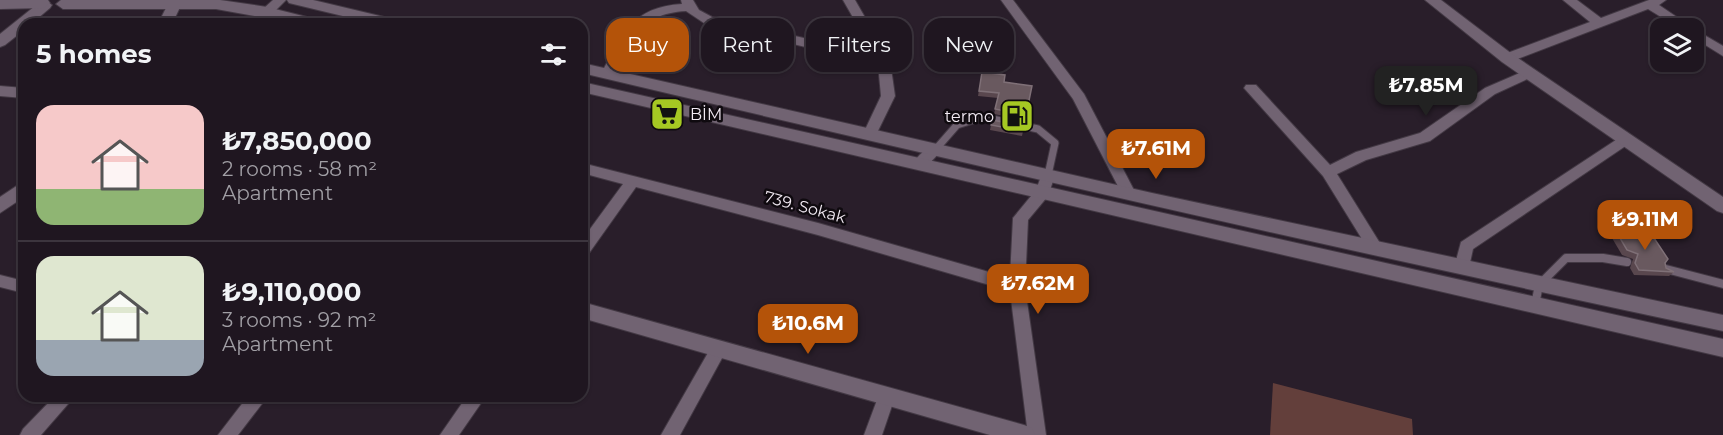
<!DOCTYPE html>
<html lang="en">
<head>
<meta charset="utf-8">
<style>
  body { margin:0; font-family:Montserrat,sans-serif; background:#271f29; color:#f1f3f6; height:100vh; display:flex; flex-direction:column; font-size:22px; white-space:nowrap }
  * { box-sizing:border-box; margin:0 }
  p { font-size:20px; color:#a19fa5 }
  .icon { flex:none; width:33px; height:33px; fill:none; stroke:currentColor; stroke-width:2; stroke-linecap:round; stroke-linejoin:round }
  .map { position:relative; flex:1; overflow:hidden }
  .details { position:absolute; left:18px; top:18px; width:570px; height:384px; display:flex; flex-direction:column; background:#1f1620; border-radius:18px; box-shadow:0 2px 4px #0004,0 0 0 2px #3c353e }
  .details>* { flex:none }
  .guide { position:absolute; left:606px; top:18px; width:570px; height:54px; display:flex; gap:12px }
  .buttons { position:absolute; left:1650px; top:18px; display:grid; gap:12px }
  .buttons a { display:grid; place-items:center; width:54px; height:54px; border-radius:12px; background:#1f1620; box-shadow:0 2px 4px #0004,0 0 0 2px #3c353e; font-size:30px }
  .price { position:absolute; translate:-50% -51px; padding:0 14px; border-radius:12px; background:#b45309; color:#fff; font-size:20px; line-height:39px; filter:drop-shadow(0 2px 3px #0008) }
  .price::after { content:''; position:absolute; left:50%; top:36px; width:18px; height:14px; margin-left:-9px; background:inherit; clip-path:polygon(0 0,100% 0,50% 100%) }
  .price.active { background:#222; color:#fff }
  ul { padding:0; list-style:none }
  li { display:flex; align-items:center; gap:18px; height:150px; padding:0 18px }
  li+li { border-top:2px solid #3c353e }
  li span { display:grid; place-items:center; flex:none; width:168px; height:120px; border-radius:18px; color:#555 }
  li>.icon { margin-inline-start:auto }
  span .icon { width:72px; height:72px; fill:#fffc; stroke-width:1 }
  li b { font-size:26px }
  h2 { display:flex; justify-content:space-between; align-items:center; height:72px; padding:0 18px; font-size:26px }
  .pill { padding:0 21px; border-radius:18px; background:#1f1620; box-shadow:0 2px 4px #0004,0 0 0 2px #3c353e; font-size:21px; line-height:54px }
  .pill.active { background:#b45309; color:#fff }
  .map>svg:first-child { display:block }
  .green { fill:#633f3b }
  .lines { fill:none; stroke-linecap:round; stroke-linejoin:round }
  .service-far1-casing { stroke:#433944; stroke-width:9 }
  .service-casing { stroke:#433944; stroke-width:10 }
  .minor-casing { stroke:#433944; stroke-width:2 }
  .tertiary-casing { stroke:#433944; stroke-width:2 }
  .secondary-casing { stroke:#433944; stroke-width:2 }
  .service-far1 { stroke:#716372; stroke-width:7 }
  .service { stroke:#716372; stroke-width:8 }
  .minor { fill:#716372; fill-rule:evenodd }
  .tertiary { fill:#716372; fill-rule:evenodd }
  .secondary { fill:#716372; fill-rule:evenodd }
  .wall { fill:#59474e }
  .building { fill:#69595f; stroke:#7f7077; stroke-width:1.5 }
  .labels { text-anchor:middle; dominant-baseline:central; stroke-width:5; stroke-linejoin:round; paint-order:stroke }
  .poi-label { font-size:16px; fill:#f3ebf4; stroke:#0f0a0f; text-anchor:start }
  .street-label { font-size:16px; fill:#f3ebf4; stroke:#0f0a0f }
</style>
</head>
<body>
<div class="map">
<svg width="1723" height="435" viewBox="0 0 1723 435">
  <rect width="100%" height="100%" fill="#291e2a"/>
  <path class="green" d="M1273,383L1412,419L1413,435H1270Z"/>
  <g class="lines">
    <g class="service-far1-casing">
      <path id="service-far1" d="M936,149L957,125L983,117L1038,129L1055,143L1048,175"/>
    </g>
    <g class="service-casing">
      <path id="service" d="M1666,269L1723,284
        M1535,305L1539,285L1566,258H1603L1627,262"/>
    </g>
    <g class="minor-casing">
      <path id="minor" d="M273,0H286L271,15H263V9Z
        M681,0H693L699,10L712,17L874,54L843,0H855L890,61L895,96L875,137H865L863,134L881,96L878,64L704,23L686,11C637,14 635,40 613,77H603L601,74C622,34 632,7 682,4Z
        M1001,0H1013L1084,94L1135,192L1133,196H1123L1073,99Z
        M1563,0H1577L1601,18L1649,0H1666L1659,5L1693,28H1679L1648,9L1512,61H1502L1501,58L1502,55L1590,22Z
        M1694,29L1723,46V56L1694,38Z
        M1529,69L1534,70L1536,73L1534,76L1495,94L1430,141L1366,160L1337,174L1383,248L1380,252H1370L1323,176L1244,88L1246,85H1256L1330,165L1356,152L1420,133L1485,88Z
        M0,86L24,88V98L0,96Z
        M1625,134L1630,135L1632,139L1630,143L1473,249L1468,272L1462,274L1456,272L1454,268L1461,242Z
        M936,144L941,145L943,149L925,168H915L913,164C917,156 927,147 936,144Z
        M582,163L818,223L1010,278L1013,218L1036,190L1043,171H1053L1055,175L1048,196L1028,220L1025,287L1046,435H1028L1010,291L818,235L636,187L587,256L582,258V240L623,184L582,173Z
        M0,275L24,281V293L0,287Z
        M719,342L725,344L727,349L680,435H661L713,344Z
        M886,389L892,392L895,397L882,435H864L880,392Z
        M55,396H75L41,435H20L23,429Z
        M248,396H268L238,435H218Z
        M467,396H486L459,435H440Z"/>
    </g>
    <g class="tertiary-casing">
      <path id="tertiary" d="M45,0L52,5L50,8L31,24H24V30L5,45L0,47V34L40,2Z
        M170,0H180L182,3L172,24H158Z
        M1425,0H1441L1512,54L1723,197V213L1717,211L1502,62Z
        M24,181V197L0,213V197Z
        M582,302L1024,425L1032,428L1035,435H990L582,318Z"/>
    </g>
    <g class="secondary-casing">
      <path id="secondary" d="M0,0H48L50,3L43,8L0,9Z
        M220,0L267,7L323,21L325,24H298L216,9H63L56,4L61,0Z
        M287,0H313L401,21L403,24H376L289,3Z
        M582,63L1152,193L1723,315V331C1342,250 962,163 582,73Z
        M582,82L1723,339V357L582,92Z"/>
    </g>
    <use href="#service-far1" class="service-far1"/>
    <use href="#service" class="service"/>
    <use href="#minor" class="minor"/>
    <use href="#tertiary" class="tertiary"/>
    <use href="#secondary" class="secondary"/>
  </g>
  <path class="wall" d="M982,72L1004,82L1032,86L1025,120L994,114L998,98L978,96Z
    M992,120L1024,126L1022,136L990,130Z
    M1617,233L1665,263L1666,268L1674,272L1669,276L1634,275L1630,268L1633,259L1622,255L1612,238Z"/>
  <path class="building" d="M982,72L1005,75L1004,82L1032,86L1026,115L995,109L999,93L979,91Z
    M992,120L1024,126L1023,131L991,125Z
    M1650,232L1668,259L1665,263L1666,268L1674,272L1639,270L1635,263L1638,254L1627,250L1617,233Z"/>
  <defs>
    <g id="supermarket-square" transform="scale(1.725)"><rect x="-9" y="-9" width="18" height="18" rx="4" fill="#a5c823" stroke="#0f0a0f"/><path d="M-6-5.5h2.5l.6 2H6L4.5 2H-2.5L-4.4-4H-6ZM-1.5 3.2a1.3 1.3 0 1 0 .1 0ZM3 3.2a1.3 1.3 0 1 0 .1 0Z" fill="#111"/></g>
    <g id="fuel-square" transform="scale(1.725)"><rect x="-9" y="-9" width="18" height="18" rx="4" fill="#a5c823" stroke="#0f0a0f"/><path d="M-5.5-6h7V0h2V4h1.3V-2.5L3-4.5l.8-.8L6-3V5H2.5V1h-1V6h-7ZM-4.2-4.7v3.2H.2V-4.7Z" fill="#111"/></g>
  </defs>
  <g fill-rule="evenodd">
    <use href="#supermarket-square" x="667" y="114"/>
    <use href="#fuel-square" x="1017" y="116"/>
  </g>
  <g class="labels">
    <g class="poi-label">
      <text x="690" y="114">BİM</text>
      <text x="994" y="116" text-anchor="end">termo</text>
    </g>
    <g class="street-label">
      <text transform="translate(805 207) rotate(15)">739. Sokak</text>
    </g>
  </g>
</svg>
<div class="buttons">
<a><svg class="icon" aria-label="layers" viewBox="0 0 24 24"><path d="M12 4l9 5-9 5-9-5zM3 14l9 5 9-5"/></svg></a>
</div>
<b class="price active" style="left:1426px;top:117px">₺7.85M</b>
<b class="price" style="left:1156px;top:180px">₺7.61M</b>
<b class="price" style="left:1645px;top:251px">₺9.11M</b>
<b class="price" style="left:1038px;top:315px">₺7.62M</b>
<b class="price" style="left:808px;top:355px">₺10.6M</b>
<div class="guide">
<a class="pill active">Buy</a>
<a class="pill">Rent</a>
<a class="pill">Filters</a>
<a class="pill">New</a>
</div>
<section class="details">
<h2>5 homes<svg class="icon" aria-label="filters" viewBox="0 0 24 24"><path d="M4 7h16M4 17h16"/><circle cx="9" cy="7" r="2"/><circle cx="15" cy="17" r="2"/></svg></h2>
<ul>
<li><span style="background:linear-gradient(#f6c9c9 70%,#8fb573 0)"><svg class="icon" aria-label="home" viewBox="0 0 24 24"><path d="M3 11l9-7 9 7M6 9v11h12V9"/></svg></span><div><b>₺7,850,000</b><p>2 rooms · 58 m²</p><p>Apartment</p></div></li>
<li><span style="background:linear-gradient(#dfe7d0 70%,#9aa5b1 0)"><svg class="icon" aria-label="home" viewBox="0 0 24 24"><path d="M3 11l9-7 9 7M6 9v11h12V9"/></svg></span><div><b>₺9,110,000</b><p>3 rooms · 92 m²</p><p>Apartment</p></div></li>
</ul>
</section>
</div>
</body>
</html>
